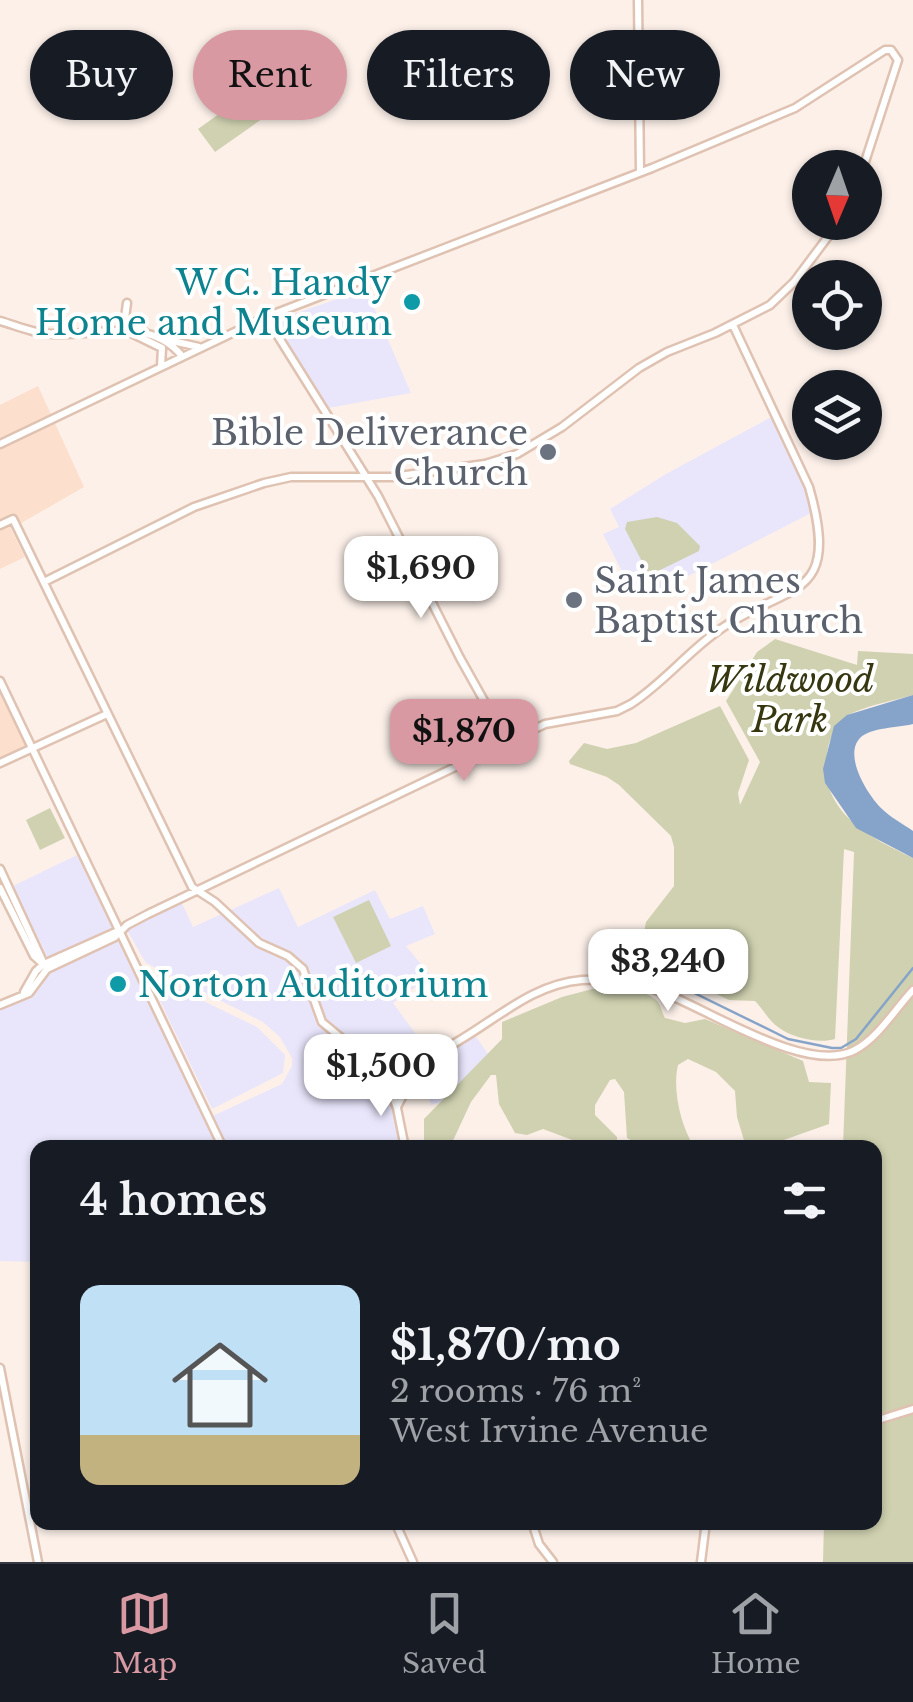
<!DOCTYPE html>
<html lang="en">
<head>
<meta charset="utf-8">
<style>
  body { margin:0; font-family:"Libre Baskerville",serif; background:#20242c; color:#f1f3f6; height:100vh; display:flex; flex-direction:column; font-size:38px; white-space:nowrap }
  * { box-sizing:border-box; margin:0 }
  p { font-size:32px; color:#9ea1a6 }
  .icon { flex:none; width:55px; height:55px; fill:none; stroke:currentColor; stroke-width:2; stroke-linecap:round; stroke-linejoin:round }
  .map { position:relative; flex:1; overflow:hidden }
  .details { position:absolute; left:30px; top:1140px; width:852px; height:390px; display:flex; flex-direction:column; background:#171b24; border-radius:20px; box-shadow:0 2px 8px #0004 }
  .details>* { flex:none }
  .hud { position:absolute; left:30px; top:30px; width:855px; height:90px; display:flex; gap:20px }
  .needle { width:65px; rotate:182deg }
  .fabs { position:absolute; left:792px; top:150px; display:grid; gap:20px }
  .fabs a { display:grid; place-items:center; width:90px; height:90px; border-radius:50%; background:#171b24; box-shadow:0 2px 8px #0004; font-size:50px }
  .price { position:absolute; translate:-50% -85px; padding:0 22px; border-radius:20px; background:#fff; color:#222; font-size:32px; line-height:65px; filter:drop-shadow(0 2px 5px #0008) }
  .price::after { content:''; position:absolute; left:50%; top:60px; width:30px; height:22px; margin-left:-15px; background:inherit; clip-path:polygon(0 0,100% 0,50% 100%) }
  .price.on { background:#d999a2; color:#111 }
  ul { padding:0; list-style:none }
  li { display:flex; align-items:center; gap:30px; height:250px; padding:0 50px }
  li span { display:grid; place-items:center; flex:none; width:280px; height:200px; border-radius:20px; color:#555 }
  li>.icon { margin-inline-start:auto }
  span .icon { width:120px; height:120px; fill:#fffc; stroke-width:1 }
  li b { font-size:42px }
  h2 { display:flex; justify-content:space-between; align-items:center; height:120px; padding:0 50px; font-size:42px }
  .chip { padding:0 35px; border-radius:45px; background:#171b24; box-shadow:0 2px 8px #0004; font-size:35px; line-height:90px }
  .chip.on { background:#d999a2; color:#111 }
  .dock { display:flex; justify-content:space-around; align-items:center; height:140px; border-top:2px solid #363941; background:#171b24; font-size:28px; color:#9ea1a6 }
  .dock a { display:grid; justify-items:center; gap:5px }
  .dock .on { color:#d999a2 }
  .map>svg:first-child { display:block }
  .built { fill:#fddfce }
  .education { fill:#e9e6fc }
  .green { fill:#cfd1b0 }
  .water { fill:#86a4c9 }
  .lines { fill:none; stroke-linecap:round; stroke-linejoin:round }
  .stream { stroke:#86a4c9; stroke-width:2.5 }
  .tertiary-casing { stroke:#dfc2b1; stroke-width:11 }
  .secondary-casing { stroke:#dfc2b1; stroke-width:11 }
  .tertiary { stroke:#fff; stroke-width:6 }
  .secondary { stroke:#fff; stroke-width:6 }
  .culture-dot { fill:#0f9aa8; stroke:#fff; stroke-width:4 }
  .worship-dot { fill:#6b7280; stroke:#fff; stroke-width:4 }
  .labels { text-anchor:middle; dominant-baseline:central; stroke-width:8; stroke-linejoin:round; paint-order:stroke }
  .culture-label { font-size:35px; fill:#0d838f; stroke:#fff; text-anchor:end }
  .worship-label { font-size:35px; fill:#5b616d; stroke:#fff; text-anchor:end }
  .park-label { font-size:35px; font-style:italic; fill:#363711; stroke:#fff }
</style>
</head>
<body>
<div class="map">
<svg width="913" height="1562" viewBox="0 0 913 1562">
  <rect width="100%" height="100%" fill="#fcf0e9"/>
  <path class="built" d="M38,386L84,487L11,529L25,557L0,569V405Z
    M0,677L37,751L0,769Z"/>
  <path class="education" d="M366,289L411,393L328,408L274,321Z
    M773,416L806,489L813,512L659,591L655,586L635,597L603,534L619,527L610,509L666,474Z
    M77,855L204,1120L282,1084L292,1066V1058L280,1037L263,1022L146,963L128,932V928L181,901L193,927L279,888L298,927L375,890L390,919L423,906L435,934L406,946L431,976L393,1003L434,1059L474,1034L491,1058L449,1100L431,1105L420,1074L402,1106L393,1109L401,1147L38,1148L37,1262L0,1261V1008L29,995L53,969L13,886Z
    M160,980L257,1027L285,1055L283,1073L212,1109L151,982Z"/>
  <path class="green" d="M266,80L279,107L215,152L198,129Z
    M657,517L677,523L700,546L699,551L652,574L648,573L625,529L627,522Z
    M775,639L857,665L858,651L913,654V695C896,700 860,707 847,716C837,723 830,737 828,748C815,809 866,836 913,858V1562H823L824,1523L875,1522V1148L843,1147L854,852L844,849L835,1039C819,1044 792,1038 778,1027C769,1021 763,1009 755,1001L729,1000L695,984L637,967L646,922L674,886V847L671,836L619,785L607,777L570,764L569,761L584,743L607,749L636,743L720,706L749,760L738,793L740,805L760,762L726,701L757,652Z
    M50,808L65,838L40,850L26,820Z
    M369,900L391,946L356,963L333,917Z
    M600,987C616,988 647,988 658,1002C661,1006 662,1013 665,1018L685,1023L705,1019L803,1061L809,1082L831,1083L829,1124L764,1147H746L737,1117L735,1091L716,1072L688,1059L678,1065C672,1090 681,1126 694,1147H636L634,1142L627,1138L624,1092L615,1079L610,1080L595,1105V1115L617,1137V1144L612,1147L591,1142L583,1144L543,1129L527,1135L515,1133L499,1104L496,1075H491L471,1102L450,1147H424V1119L502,1039V1022L562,997Z"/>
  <path class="water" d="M913,695V724C898,728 871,727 860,738C843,756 868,795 881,808C890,817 903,824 913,831V858L856,828L825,783L823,769L834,726L847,715Z"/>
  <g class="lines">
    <path class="stream" d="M639,973L674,983L788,1039L832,1048H841L856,1039L913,968"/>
    <g class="tertiary-casing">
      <path id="tertiary" d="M638,0L640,172
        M127,303L125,318L142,328
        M266,317L378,496L460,658L507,742
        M0,321C18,326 35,334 54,334C99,336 149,316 182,356
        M127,331L162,348L161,366
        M168,340L199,347
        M0,444L266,317L652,168L795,108L885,50H891L898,60L863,168
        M0,525L13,519L192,887L215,902L259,943L288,956L303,969L322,1022L374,1065L387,1081L397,1108L405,1148
        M44,582L194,507L264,483L291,477H392L485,464L517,454L562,427L639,368L667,352L715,333L770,305L794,282L839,222
        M0,763L107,714
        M0,869L44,964
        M0,888L34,956L43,964
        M24,992L36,971L44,964L118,931
        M0,1005L29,993L47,969L115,937L127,925L148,914L545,724L617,711L631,704C662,684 685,655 715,633C785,581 843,606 809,487L733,325
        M359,1050L420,1062L397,1107
        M387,1081C411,1066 436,1055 460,1040C499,1017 534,984 582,980C607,978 633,981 657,990C707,1008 807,1076 855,1050C879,1037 895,1009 913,990
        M875,1421L913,1409
        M532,1522L539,1544L553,1562
        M701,1562L706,1522"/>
    </g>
    <g class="secondary-casing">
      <path id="secondary" d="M0,681L223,1148
        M0,1368L38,1562
        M395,1522L413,1562"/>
    </g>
    <use href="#tertiary" class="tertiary"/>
    <use href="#secondary" class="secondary"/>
  </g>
  <g class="culture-dot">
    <circle cx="412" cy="302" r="10"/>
    <circle cx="118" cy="984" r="10"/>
  </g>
  <g class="worship-dot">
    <circle cx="548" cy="452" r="10"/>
    <circle cx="574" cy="600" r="10"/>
  </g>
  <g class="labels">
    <g class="culture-label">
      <text x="392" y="282">W.C. Handy<tspan x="392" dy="40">Home and Museum</tspan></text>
      <text x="138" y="984" text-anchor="start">Norton Auditorium</text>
    </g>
    <g class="worship-label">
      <text x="528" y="432">Bible Deliverance<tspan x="528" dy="40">Church</tspan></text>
      <text x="594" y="580" text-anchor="start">Saint James<tspan x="594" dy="40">Baptist Church</tspan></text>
    </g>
    <g class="park-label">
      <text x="790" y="679">Wildwood<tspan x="790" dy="40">Park</tspan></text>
    </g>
  </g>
</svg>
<div class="fabs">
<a><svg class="needle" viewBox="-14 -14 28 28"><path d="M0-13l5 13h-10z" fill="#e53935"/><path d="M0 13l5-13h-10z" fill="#9ea1a6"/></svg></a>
<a><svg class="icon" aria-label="locate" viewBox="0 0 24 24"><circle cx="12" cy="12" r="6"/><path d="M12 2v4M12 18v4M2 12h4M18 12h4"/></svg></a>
<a><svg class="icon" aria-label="layers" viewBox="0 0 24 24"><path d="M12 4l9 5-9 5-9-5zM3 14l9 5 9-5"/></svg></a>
</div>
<b class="price" style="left:421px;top:621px">$1,690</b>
<b class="price on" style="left:464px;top:784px">$1,870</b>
<b class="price" style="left:668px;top:1014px">$3,240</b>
<b class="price" style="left:381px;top:1119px">$1,500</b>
<div class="hud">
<a class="chip">Buy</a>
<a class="chip on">Rent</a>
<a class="chip">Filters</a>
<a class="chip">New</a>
</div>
<section class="details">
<h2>4 homes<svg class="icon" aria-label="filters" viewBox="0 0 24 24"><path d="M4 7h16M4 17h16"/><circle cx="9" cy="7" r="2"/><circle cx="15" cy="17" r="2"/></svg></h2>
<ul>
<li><span style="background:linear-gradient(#bfe0f5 75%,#c2b280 0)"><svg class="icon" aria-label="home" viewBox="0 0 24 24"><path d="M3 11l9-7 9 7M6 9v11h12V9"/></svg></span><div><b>$1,870/mo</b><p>2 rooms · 76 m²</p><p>West Irvine Avenue</p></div></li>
</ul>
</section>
</div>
<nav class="dock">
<a class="on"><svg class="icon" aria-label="map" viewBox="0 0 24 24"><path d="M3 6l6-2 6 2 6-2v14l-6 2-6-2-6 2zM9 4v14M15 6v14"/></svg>Map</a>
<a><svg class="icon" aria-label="saved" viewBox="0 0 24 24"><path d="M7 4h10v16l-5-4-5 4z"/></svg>Saved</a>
<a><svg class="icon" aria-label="home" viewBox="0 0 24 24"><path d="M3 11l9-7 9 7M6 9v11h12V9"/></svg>Home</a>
</nav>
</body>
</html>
